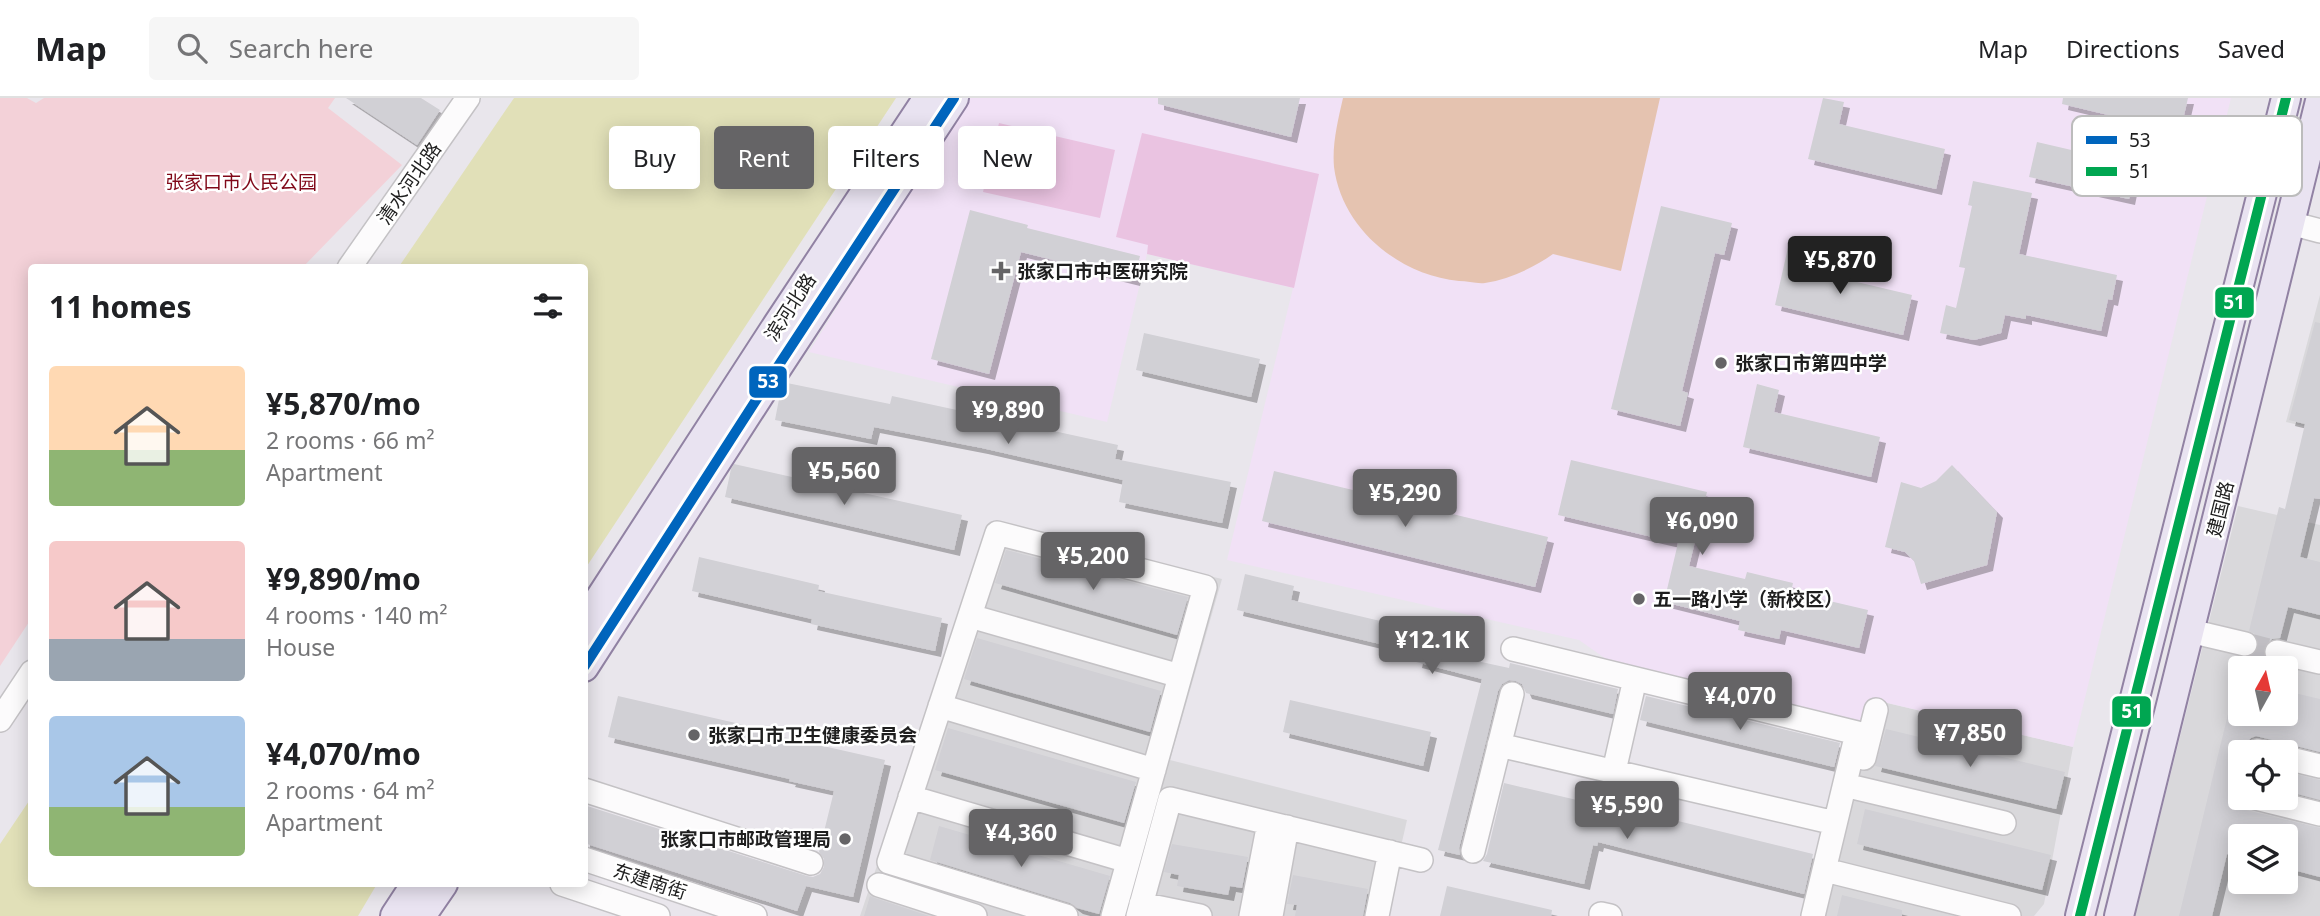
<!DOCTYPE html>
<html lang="en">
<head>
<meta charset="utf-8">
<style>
  body { margin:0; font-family:"Noto Sans","Noto Sans SC",sans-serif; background:#f6f6f6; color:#202124; height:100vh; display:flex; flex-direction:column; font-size:26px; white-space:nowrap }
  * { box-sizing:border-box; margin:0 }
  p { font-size:23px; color:#757577 }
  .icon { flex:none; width:38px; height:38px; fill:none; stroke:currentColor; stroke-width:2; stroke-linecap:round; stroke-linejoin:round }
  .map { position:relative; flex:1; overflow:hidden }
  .drawer { position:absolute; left:28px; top:166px; width:560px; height:623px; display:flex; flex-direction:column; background:#fff; border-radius:7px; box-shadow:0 4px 18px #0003 }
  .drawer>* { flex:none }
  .top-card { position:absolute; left:609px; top:28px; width:665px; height:63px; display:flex; gap:14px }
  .needle { width:46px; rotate:8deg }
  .controls { position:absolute; left:2228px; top:558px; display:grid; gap:14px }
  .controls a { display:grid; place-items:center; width:70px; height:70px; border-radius:7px; background:#fff; box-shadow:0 4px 18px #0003; font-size:35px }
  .price { position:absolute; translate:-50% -60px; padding:0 16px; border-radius:7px; background:#656466; color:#fff; font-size:23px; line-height:46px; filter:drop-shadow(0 2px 4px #0008) }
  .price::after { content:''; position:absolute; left:50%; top:42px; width:21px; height:16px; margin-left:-10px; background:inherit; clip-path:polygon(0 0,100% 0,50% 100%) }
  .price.current { background:#222; color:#fff }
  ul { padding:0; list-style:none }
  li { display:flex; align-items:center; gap:21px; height:175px; padding:0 21px }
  li span { display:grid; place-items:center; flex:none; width:196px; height:140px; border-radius:7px; color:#555 }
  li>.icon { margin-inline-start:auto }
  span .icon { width:84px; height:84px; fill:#fffc; stroke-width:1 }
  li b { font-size:30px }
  h2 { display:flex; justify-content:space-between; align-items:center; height:84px; padding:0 21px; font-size:30px }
  .tag { padding:0 24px; border-radius:7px; background:#fff; box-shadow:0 4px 18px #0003; font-size:24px; line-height:63px }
  .tag.current { background:#656466; color:#fff }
  header { display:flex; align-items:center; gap:42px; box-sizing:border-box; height:98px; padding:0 35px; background:#fff; border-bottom:2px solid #e0e0e0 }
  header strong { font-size:33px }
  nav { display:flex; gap:38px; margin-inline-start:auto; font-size:24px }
  .search { width:490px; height:63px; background:#f6f6f6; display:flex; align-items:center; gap:18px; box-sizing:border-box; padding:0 24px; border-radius:7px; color:#757577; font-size:26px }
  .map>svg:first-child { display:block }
  .residential { fill:#d9d8db; fill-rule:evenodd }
  .education { fill:#f1e1f6 }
  .grass { fill:#eac3e1 }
  .park { fill:#f3d1d8 }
  .pitch { fill:#e5c3b0 }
  .water { fill:#e1e0b8 }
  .building { fill:#d1d0d5; filter:url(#shadow) }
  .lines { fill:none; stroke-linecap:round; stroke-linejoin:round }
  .minor-tunnel { stroke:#c0bec3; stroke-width:23; stroke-dasharray:23 11; stroke-linecap:butt }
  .minor-casing { stroke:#c4c2c5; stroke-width:26 }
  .major-casing { stroke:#9182a3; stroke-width:32 }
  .minor { stroke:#fcfbfc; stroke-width:23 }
  .major { stroke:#e9e3f1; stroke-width:28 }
  .bus-1-casing { stroke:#fff; stroke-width:16 }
  .bus-2-casing { stroke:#fff; stroke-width:16 }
  .bus-1 { stroke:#0065bd; stroke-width:10 }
  .bus-2 { stroke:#00a651; stroke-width:10 }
  .poi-dot { fill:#656466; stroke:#fff; stroke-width:2.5 }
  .labels { text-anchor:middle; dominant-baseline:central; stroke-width:5; stroke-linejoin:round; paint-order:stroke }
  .park-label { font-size:19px; fill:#800818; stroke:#fff }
  .street-label { font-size:19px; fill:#1e1e1e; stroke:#fff }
  .poi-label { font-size:19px; font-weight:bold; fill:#1e1e1e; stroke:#fff; text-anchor:start }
  .key { fill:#fff; stroke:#bcbcbc; stroke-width:2 }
  .key-label { font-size:19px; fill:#1e1e1e }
  .line-badge { stroke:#fff; stroke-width:2.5 }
  .badge-label { font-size:19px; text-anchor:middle; font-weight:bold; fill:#fff }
</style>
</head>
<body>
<header>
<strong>Map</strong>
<div class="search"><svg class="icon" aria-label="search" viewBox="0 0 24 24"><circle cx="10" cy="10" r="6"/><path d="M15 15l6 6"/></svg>Search here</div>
<nav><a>Map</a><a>Directions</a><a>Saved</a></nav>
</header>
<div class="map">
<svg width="2320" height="818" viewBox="0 0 2320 818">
  <defs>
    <filter id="shadow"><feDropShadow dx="6" dy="6" stdDeviation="0" flood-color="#0004"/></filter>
  </defs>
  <rect width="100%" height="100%" fill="#e9e6ec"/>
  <path class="residential" d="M2320,197V332L2286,324Z
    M2238,408L2320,427V818H2135ZM2240,570H2286V616H2240ZM2240,654H2286V700H2240ZM2240,738H2286V784H2240Z
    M992,426L1222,481L1170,662L1407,722L1385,818H860Z
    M1870,601L2073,649L2044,806L2034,818H1819Z"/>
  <path class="education" d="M968,0H2231L2073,649L1871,601L1864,627L1609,563L1579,542L1227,462L1293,190L1147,156L1107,324L809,254Z"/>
  <path class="grass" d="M999,25L1115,52L1100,120L983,94Z
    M1142,35L1319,76L1294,190L1147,156L1148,147L1116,139Z"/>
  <path class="park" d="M0,0H27L36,5L44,0H335L328,10L402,67L302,170H32L31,521L0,568Z"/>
  <path class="pitch" d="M1343,0H1660L1621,173L1553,156C1533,170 1510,181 1485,185C1477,186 1467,183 1459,183C1399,177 1342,131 1334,69C1332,46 1338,22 1343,0Z"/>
  <path class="water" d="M514,0H896L585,471L584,170H398Z
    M31,700L32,786H377L358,818H0V746Z"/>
  <path class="building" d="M346,0H421L440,12L417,47Z
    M1158,0H1300L1291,39L1158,6Z
    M1823,0L1844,4L1839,26L1945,51L1936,91L1808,61Z
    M2063,0H2188L2180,34L2062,6Z
    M2037,44L2136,67L2129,101L2029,79Z
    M1973,83L2032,95L2019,156L2117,177L2112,202L2108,201L2101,233L2026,217V221L2005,217L2001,235L1974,242L1940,235L1946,207L1956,210L1965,170L1959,169L1972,108L1968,107Z
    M1661,108L1732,125L1724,157L1715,155L1682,293L1688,295L1680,328L1611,311Z
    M970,112L1028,127L1027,130L1140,158L1134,182L1021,154L989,276L931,261Z
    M1789,145L1811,150L1806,172L1912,197L1903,237L1775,207Z
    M2315,224L2320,225V401L2314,400L2300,459L2320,464V517L2288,509L2280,540L2272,541L2264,550V559L2273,567V570H2239L2242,560L2255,556L2259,549L2255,536L2249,533L2279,409L2285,411L2305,326L2289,322Z
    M1144,235L1260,261L1251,299L1136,272Z
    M787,285L890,306L892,298L1118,347L1115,361L1231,384L1222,425L1119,404L1123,382L982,350L874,329L871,341L775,322L780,296Z
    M1757,286L1779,292L1774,314L1880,339L1871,379L1743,349Z
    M1571,362L1707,394L1689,468L1745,481L1747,474L1793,485L1791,494L1868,512L1859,550L1781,532L1779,541L1738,532L1740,523L1664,504L1678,445L1558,417Z
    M734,366L962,417L954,452L725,399L731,371Z
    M1952,367L1997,414L1987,467L1921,486L1914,463L1905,454L1885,449L1901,384L1921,390L1936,383Z
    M1274,373L1548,439L1535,489L1262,423Z
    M1006,452L1188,499L1177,537L995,485Z
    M699,459L819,487L818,493L942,520L935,553L811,526L812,521L692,493Z
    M1245,476L1294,488L1291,502L1423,533L1424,529L1476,542L1472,562L1509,570L1510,565L1618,591L1613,616L1526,595L1522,586L1516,583L1509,582L1502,586L1498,593L1486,643L1459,750L1460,757L1438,752L1482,581L1416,564L1418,555L1237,512Z
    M977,540L1161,593L1150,634L964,581Z
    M2286,593L2320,601V654L2256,638L2251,640L2246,645L2243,654H2240L2238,710L2320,730V779L2286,770V738H2240V759L2227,756L2212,818H2179L2228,616H2286Z
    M618,598L779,635V638L885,662L853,799L806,788L797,813L584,745V707L807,778L813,779L820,776L824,769V761L819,754L834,693L789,683L790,681L608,639Z
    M1646,598L1840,645L1834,669L1640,622Z
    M1290,602L1431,634L1423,668L1283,634Z
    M948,630L1136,684L1124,725L935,672Z
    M1886,631L2065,674L2056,711L1875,668Z
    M2286,674L2320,682V702L2286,693Z
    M1504,685L1624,713L1625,710L1813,756L1804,796L1598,744L1597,748L1593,747L1584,786L1483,763L1487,756Z
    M1865,711L2051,757L2042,792L1857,746Z
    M939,728L1110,778L1099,816L1077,810L1070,805L930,762Z
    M1172,746L1248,759L1242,790L1230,788L1228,797L1177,788L1179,777L1164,774Z
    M1293,777L1368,791L1363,818H1295L1297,807L1287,806Z
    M1447,788L1552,812L1551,818H1440Z
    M1842,797L1902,812V818H1837Z
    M870,798L875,800L929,818H864Z"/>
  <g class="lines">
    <path class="minor-tunnel" d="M2245,546L2277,554"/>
    <g class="minor-casing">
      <path id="minor" d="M2290,125L2320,133
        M349,170L468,0
        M970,518L1180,578
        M2190,533L2245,546
        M1513,551L1857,635L1813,818
        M2277,554L2320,564
        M940,608L1154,672
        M0,622L32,574
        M1499,647L1835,725
        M2257,653L2264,654
        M1864,660L1876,612
        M2286,660L2320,668
        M1614,673L1635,581
        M1857,690L2004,725
        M584,692L811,765
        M910,699L1128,763
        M2256,700L2320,716
        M1473,753L1512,596
        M584,761L755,818
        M1837,775L2009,818
        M562,786L658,818
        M879,787L975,818
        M1141,806L1200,818
        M1601,816L1610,818
        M1066,818L889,764L997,435L1205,489L1113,818
        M1138,818L1170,701L1421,762
        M1251,818L1269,725
        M1271,818L1287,729
        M1377,818L1390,754"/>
    </g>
    <g class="major-casing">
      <path id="major" d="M584,525L778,226L928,0
        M584,569L769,282L954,0
        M395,818L416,786
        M421,818L443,786
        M2080,818L2286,0
        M2119,818L2320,3"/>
    </g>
    <use href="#minor" class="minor"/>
    <use href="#major" class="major"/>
    <g class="bus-1-casing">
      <path id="bus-1" d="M584,569L769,282L954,0"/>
    </g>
    <g class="bus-2-casing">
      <path id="bus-2" d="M2080,818L2286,0"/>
    </g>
    <use href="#bus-1" class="bus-1"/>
    <use href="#bus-2" class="bus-2"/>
  </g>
  <g class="poi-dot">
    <path d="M997.5 162.5h7v7h7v7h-7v7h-7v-7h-7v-7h7z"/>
    <circle cx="1721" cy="265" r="7"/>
    <circle cx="1639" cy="501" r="7"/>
    <circle cx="694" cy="637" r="7"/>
    <circle cx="845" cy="741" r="7"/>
  </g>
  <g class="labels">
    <g class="park-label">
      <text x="241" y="84">张家口市人民公园</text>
    </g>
    <g class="street-label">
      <text transform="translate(409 85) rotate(-55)">清水河北路</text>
      <text transform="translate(790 209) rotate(-57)">滨河北路</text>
      <text transform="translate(2220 411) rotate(-76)">建国路</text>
      <text transform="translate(650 783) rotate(18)">东建南街</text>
    </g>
    <g class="poi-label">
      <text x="1017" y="173">张家口市中医研究院</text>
      <text x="1735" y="265">张家口市第四中学</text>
      <text x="1653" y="501">五一路小学（新校区）</text>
      <text x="708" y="637">张家口市卫生健康委员会</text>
      <text x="831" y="741" text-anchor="end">张家口市邮政管理局</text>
    </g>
  </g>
  <rect x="2072" y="18" width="230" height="80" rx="10" class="key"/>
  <rect x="2086" y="38" width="31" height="8" fill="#0065bd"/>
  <rect x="2086" y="69" width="31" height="9" fill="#00a651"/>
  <g class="key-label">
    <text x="2129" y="49">53</text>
    <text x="2129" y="80">51</text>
  </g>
  <g class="line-badge">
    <rect x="2214" y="188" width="41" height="33" rx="7" fill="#00a651"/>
    <rect x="748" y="267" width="40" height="34" rx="7" fill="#0065bd"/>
    <rect x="2111" y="597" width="41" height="33" rx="7" fill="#00a651"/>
  </g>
  <g class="badge-label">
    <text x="2234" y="211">51</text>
    <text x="768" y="290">53</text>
    <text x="2132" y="620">51</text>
  </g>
</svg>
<div class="controls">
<a><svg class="needle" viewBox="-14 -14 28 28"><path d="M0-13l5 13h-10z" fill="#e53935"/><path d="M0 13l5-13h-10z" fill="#757577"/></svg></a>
<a><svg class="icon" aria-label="locate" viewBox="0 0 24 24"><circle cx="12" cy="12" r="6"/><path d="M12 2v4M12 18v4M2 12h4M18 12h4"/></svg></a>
<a><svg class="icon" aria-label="layers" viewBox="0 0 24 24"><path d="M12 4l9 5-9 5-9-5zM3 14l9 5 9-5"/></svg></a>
</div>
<b class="price current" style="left:1840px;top:198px">¥5,870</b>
<b class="price" style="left:1008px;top:348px">¥9,890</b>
<b class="price" style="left:844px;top:409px">¥5,560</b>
<b class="price" style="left:1405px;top:431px">¥5,290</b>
<b class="price" style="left:1702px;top:459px">¥6,090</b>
<b class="price" style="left:1093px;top:494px">¥5,200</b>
<b class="price" style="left:1432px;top:578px">¥12.1K</b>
<b class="price" style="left:1740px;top:634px">¥4,070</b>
<b class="price" style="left:1970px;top:671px">¥7,850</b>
<b class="price" style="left:1627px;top:743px">¥5,590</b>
<b class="price" style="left:1021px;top:771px">¥4,360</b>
<div class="top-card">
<a class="tag">Buy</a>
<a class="tag current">Rent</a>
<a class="tag">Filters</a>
<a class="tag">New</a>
</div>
<section class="drawer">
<h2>11 homes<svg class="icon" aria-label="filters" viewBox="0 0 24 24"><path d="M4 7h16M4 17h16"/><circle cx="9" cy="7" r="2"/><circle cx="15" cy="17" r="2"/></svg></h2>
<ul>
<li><span style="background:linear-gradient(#ffd9b3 60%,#8fb573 0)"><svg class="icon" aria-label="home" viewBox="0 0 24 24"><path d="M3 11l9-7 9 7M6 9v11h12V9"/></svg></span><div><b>¥5,870/mo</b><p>2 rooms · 66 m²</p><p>Apartment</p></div></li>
<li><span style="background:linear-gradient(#f6c9c9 70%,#9aa5b1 0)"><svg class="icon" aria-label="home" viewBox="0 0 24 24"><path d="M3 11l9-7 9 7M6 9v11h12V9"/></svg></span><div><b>¥9,890/mo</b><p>4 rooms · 140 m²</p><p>House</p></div></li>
<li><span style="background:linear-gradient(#a9c7e8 65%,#8fb573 0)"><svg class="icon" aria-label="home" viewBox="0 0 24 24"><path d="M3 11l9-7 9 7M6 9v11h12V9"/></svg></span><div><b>¥4,070/mo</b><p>2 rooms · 64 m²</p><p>Apartment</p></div></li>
</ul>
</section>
</div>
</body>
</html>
